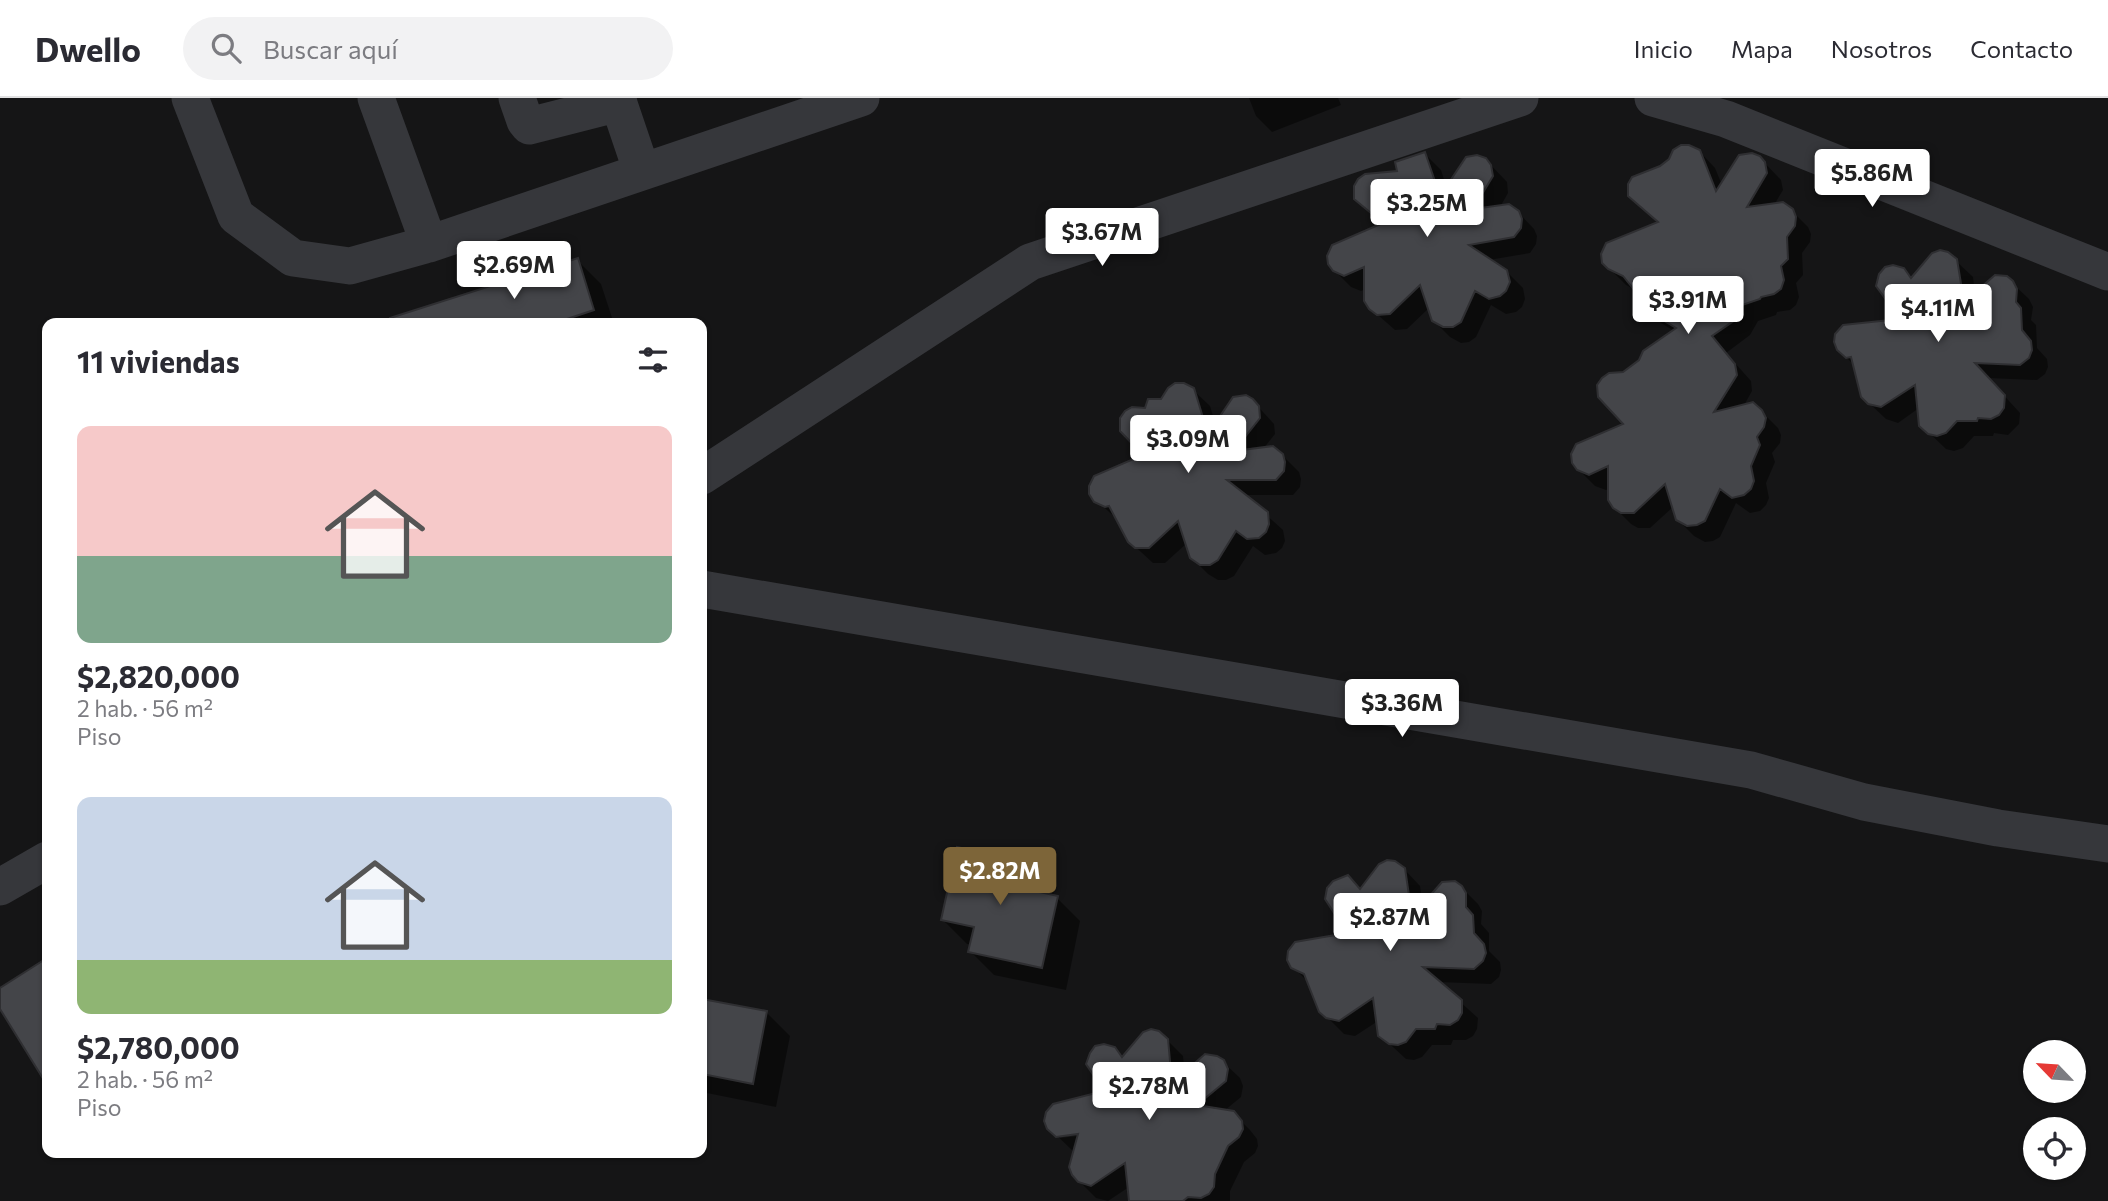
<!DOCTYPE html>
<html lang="es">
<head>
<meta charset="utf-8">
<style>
  body { margin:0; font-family:Commissioner,sans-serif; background:#f2f2f3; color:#2b2b33; height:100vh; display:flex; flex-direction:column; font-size:26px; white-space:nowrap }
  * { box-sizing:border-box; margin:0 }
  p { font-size:23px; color:#7c7c81 }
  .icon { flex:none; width:38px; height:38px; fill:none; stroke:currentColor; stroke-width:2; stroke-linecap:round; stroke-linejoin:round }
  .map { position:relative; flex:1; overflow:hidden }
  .panel { position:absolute; left:42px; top:220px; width:665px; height:840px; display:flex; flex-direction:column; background:#fff; border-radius:14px; box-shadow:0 2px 5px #0004 }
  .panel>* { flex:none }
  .needle { width:46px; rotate:295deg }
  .tools { position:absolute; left:2023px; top:942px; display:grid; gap:14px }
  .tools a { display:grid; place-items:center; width:63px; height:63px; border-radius:50%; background:#fff; box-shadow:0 2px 5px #0004; font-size:35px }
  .price { position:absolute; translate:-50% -60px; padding:0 16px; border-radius:7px; background:#fff; color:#222; font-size:23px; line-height:46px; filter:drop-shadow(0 2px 4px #0008) }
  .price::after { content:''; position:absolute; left:50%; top:42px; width:21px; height:16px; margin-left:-10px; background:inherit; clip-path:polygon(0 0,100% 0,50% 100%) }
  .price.current { background:#7d6539; color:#fff }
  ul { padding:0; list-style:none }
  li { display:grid; align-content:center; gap:14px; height:371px; padding:0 35px }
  li span { display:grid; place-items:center; height:217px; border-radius:14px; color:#555 }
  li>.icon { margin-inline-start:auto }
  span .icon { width:126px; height:126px; fill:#fffc; stroke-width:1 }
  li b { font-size:30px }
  h2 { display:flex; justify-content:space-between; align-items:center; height:84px; padding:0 35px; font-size:30px }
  header { display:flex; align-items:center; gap:42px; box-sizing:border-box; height:98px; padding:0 35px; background:#fff; border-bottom:2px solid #e1e1e2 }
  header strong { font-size:33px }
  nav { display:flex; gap:38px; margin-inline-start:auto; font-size:24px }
  .search { width:490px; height:63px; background:#f2f2f3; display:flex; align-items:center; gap:18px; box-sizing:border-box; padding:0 24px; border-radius:38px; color:#7c7c81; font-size:26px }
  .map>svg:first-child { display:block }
  .shadow { fill:#0007; fill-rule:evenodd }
  .building { fill:#444549; stroke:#2f2f32; stroke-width:2 }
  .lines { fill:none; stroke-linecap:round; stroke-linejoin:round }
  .minor { stroke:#36373b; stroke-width:37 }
</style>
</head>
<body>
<header>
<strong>Dwello</strong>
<div class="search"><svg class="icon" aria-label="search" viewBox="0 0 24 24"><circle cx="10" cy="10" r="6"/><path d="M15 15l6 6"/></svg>Buscar aquí</div>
<nav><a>Inicio</a><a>Mapa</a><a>Nosotros</a><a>Contacto</a></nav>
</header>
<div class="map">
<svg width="2108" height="1103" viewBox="0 0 2108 1103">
  <rect width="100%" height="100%" fill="#151516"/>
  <path class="shadow" d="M1249,0H1338L1341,7L1272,34L1256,18Z
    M1699,53L1715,70L1722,87L1759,59L1781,82L1783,92L1774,107L1791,112L1808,129L1811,136L1810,144L1802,155L1803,177L1796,185L1799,199L1796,207L1790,212L1777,214L1776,217L1758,223L1750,237L1726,255L1751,283L1752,293L1743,309L1761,313L1778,330L1781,337L1780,345L1772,355L1775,364L1766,385L1769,400L1766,407L1760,413L1750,415L1736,405L1720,439L1713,443L1705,444L1694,438L1677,421L1673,409L1650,430H1638L1631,426L1614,409L1610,390L1606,392L1595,388L1578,371L1626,327L1623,276L1674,233L1661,225L1645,209L1636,192L1626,187L1609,170L1659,125L1630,98Z
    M1425,56L1441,72L1447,91L1485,61L1507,84L1508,95L1500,109L1518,114L1534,131L1537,138L1536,146L1530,155L1489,162L1506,173L1523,190L1525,201L1522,209L1516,214L1506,216L1491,207L1476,239L1469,244L1461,245L1450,239L1433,222L1429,210L1407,231L1395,232L1370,210L1366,191L1361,193L1351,189L1334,172L1385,127L1356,100L1399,75Z
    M577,162L601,186L614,226H440Z
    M1956,163L1973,179L1975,196L2012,185L2029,201L2033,209L2031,222L2036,227L2037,250L2047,261L2048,269L2045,276L2037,282L1988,280L2020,315L2019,326L2008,337L1994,335L1993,338H1974L1963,350L1954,353L1946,351L1921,327L1919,310L1898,325L1886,321L1869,305L1855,268L1838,251L1904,222V171L1913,180Z
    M1193,292L1210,308L1216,328L1252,302L1274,326L1275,336L1263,351L1282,357L1299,374L1301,381L1300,389L1293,397H1244L1283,432L1285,443L1282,450L1276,455L1265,457L1253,448L1234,478L1226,482H1218L1208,476L1191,459L1187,445L1165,465H1153L1129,443L1119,423L1096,402L1146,358V311Z
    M1031,767L1054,790L1053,799L1057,800L1080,823L1066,892L994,877L970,853L972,847L967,846L943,822Z
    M1404,771L1420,788L1423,808L1461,789L1478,806L1482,813L1481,826L1489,835V853L1500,864L1501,872L1499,879L1491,886L1438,884L1478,920L1477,931L1473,938L1466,942H1453L1451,947H1432L1422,959L1414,962L1406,961L1380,937L1378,923L1355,938L1344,936L1321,913L1310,886L1293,869L1350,837L1361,793Z
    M47,862V984L0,907V892Z
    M702,902L766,914L790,938L776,1009L702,994Z
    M1167,942L1183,958L1185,976L1223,964L1240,980L1243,988L1241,999L1224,1013L1233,1015L1250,1032L1257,1041L1258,1048L1255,1055L1244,1064L1230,1093V1103H1130L1129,1089L1108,1103L1096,1100L1073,1077L1075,1055L1049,1030L1107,994L1114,950L1124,960ZM1086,1033L1087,1037L1060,1040V1036Z"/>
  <path class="building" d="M1681,47H1689L1700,52L1716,93L1739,57L1752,55L1760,58L1765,64L1767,75L1747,109L1783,104L1793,111L1796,119L1795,128L1787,139L1788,161L1781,168L1784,182L1781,191L1774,196L1761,199L1760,201L1742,207L1735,222L1712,238L1735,266L1737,277L1714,314L1753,304L1762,312L1766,320L1764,329L1757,339L1760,347L1751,368L1754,383L1751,391L1744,397L1732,400L1720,391L1705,423L1697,427L1687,428L1676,422L1665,386L1634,415H1621L1613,410L1608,402V368L1589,377L1577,372L1572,365L1571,356L1576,346L1623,326L1598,299L1597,287L1602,280L1609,275L1623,274L1639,262L1643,253L1676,230L1643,210L1639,198L1623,178L1608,171L1602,165L1601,156L1606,145L1658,124L1628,98V86L1632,79L1660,68L1669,61L1673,52Z
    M1425,54L1440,98L1466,59L1477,57L1486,60L1491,67L1493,78L1473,111L1509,106L1519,113L1522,121L1521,130L1514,139L1469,147L1507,172L1510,184L1506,193L1500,198L1489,201L1475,193L1461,224L1453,229H1443L1432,223L1420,187L1390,216L1377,217L1369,211L1364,203V169L1344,178L1333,173L1328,166L1327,158L1332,147L1383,125L1354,101V88L1358,81L1365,76L1397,73L1395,64Z
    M1940,152L1948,154L1957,161L1964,204L1995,177L2007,178L2013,183L2017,191L2016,204L2021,210L2022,232L2031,243L2032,252L2029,260L2020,267L1975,265L2005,297L2004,310L1999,317L1991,321L1978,320L1977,323H1957L1946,335L1937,338L1928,336L1919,328L1915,287L1881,309L1868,306L1861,299L1851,259L1846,260L1837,252L1834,244L1835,236L1843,227L1900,221L1876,188L1879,176L1885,169L1893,167L1904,170L1911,180L1932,155Z
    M578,160L594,212L552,226H391L390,220Z
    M1175,285H1184L1194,290L1208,336L1233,299L1246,297L1253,301L1259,308L1260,320L1234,353L1273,348L1283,356L1285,364L1284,373L1276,382H1227L1268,414L1269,426L1266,434L1259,440L1247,441L1236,433L1218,462L1210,467H1200L1190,460L1178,423L1149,450H1135L1128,444L1109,408L1105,409L1094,404L1089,396V388L1094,378L1143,357L1120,333V320L1125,313L1132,309L1145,310L1148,301H1161L1168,290Z
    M957,749L1032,765L1026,791L1058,798L1042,870L968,854L974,829L941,822Z
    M1387,762L1395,763L1405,770L1412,818L1442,784L1455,783L1462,788L1466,795V809L1473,817L1474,835L1484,846L1486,855L1483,863L1474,871L1423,869L1462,902V915L1458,922L1450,927L1437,926L1435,931H1416L1406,944L1398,947L1389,946L1378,938L1373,900L1339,923L1326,920L1319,914L1304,876L1291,870L1287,862L1288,853L1295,844L1347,835L1325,801L1327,790L1333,783L1348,777L1360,791L1379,766Z
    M47,860V987L0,911V890Z
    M702,901L767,913L753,986L702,976Z
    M1151,931L1159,933L1168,941L1172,985L1205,956L1217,958L1224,962L1228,971L1226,983L1197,1007L1234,1013L1242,1023L1243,1031L1239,1039L1228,1048L1215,1076L1214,1089L1209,1096L1201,1100L1188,1099L1183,1103H1129L1125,1065L1091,1088L1078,1084L1072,1077L1069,1069L1078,1036L1056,1039L1047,1031L1044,1023L1046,1014L1053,1006L1104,993L1086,966L1090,955L1095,948L1104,946L1115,949L1122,959L1143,934Z"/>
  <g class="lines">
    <path class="minor" d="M190,0L236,118L293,160L350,168L429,146L861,0
      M376,0L429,146
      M517,0L525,23L529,28L619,5
      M617,0L642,74
      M1653,0L1726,21L2108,174
      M702,378L1030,164L1520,0
      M702,491L1751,672L1864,704L1998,730L2108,746
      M0,789L47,762"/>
  </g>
</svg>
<div class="tools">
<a><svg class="needle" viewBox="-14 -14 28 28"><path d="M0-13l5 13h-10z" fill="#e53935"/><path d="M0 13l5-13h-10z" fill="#7c7c81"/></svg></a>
<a><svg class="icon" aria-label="locate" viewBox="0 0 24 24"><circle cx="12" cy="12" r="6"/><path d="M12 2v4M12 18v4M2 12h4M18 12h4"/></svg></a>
</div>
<b class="price" style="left:1872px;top:111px">$5.86M</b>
<b class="price" style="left:1427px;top:141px">$3.25M</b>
<b class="price" style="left:1102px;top:170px">$3.67M</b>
<b class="price" style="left:514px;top:203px">$2.69M</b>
<b class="price" style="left:1688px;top:238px">$3.91M</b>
<b class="price" style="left:1938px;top:246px">$4.11M</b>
<b class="price" style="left:1188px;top:377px">$3.09M</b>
<b class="price" style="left:1402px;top:641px">$3.36M</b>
<b class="price current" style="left:1000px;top:809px">$2.82M</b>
<b class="price" style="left:1390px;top:855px">$2.87M</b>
<b class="price" style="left:1149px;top:1024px">$2.78M</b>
<section class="panel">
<h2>11 viviendas<svg class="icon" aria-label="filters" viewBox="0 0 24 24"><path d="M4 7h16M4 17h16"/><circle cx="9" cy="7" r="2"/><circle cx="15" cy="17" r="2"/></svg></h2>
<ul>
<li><span style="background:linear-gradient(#f6c9c9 60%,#7fa58c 0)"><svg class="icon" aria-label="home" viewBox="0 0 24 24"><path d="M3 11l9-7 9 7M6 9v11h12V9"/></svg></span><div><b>$2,820,000</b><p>2 hab. · 56 m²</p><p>Piso</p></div></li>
<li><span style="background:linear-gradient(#c9d6e8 75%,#8fb573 0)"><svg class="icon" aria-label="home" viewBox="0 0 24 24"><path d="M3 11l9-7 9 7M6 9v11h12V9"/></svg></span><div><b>$2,780,000</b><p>2 hab. · 56 m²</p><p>Piso</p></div></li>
</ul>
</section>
</div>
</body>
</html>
